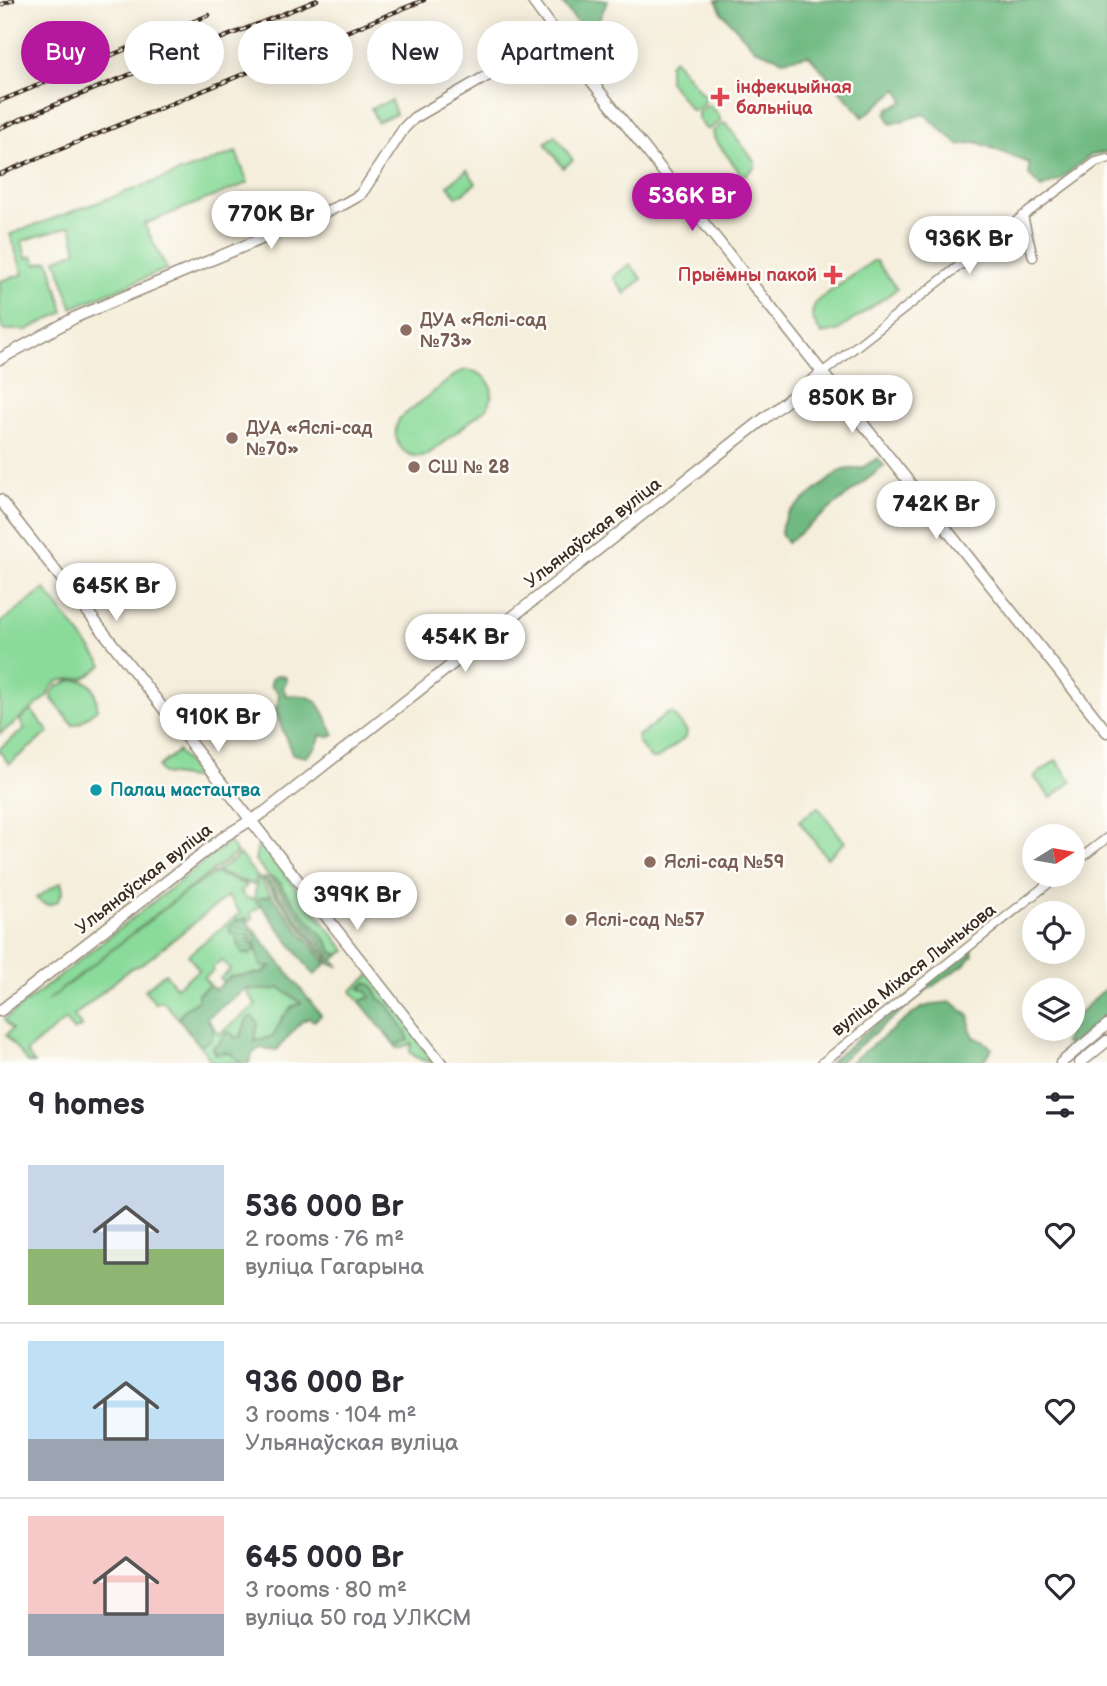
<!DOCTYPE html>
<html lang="en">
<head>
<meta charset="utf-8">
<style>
  body { margin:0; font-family:"Balsamiq Sans",sans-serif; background:#f7f7f7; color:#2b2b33; height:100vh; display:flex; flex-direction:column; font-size:26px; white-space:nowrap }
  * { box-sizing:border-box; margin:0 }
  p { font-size:23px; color:#7c7c81 }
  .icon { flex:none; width:38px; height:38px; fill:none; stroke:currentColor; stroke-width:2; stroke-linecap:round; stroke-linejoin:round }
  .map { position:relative; height:1063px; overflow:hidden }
  .side { display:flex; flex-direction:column; background:#fff; flex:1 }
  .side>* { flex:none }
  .hud { position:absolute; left:21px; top:21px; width:700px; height:63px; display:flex; gap:14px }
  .needle { width:46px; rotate:79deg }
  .buttons { position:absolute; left:1022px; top:824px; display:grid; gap:14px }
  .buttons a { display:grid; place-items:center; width:63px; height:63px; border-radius:50%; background:#fff; box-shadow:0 4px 18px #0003; font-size:35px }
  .price { position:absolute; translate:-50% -60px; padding:0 16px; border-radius:24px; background:#fff; color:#222; font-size:23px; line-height:46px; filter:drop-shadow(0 2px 4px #0008) }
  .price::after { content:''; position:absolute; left:50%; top:42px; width:21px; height:16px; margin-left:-10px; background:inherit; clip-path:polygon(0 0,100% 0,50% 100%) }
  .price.current { background:#b5179e; color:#fff }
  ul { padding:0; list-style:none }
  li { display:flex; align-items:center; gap:21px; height:175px; padding:0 28px }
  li+li { border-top:2px solid #e1e1e2 }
  li span { display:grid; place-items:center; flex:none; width:196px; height:140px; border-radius:0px; color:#555 }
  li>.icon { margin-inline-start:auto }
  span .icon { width:84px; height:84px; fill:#fffc; stroke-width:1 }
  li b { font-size:30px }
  h2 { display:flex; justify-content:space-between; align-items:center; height:84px; padding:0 28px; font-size:30px }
  .pill { padding:0 24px; border-radius:32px; background:#fff; box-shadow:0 4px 18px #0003; font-size:24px; line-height:63px }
  .pill.current { background:#b5179e; color:#fff }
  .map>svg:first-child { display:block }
  .green { fill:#8ada9a; stroke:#62825c; stroke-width:2 }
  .forest { fill:#6fba82; stroke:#557250; stroke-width:2 }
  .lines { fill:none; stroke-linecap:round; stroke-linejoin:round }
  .minor-casing { stroke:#988c7c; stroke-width:11 }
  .major-casing { stroke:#988c7c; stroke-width:13 }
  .minor { stroke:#fff; stroke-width:8 }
  .major { stroke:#fff; stroke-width:10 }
  .rail-casing { stroke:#3b2a1e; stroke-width:4.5 }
  .rail { stroke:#fdfcf7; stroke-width:2; stroke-dasharray:5; stroke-linecap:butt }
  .health-dot { fill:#e0444e; stroke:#fdfcf7; stroke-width:2.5 }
  .education-dot { fill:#8d6e63; stroke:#fdfcf7; stroke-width:2.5 }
  .culture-dot { fill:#0f9aa8; stroke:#fdfcf7; stroke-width:2.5 }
  .labels { text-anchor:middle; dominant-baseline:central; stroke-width:5; stroke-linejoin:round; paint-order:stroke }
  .health-label { font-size:18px; font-weight:bold; fill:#be3a42; stroke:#fdfcf7; text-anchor:start }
  .education-label { font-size:18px; font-weight:bold; fill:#785e54; stroke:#fdfcf7; text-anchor:start }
  .street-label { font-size:18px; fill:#3b2a1e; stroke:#fdfcf7 }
  .culture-label { font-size:18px; font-weight:bold; fill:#0d838f; stroke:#fdfcf7; text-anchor:start }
</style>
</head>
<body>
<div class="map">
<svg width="1107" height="1063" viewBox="0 0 1107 1063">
  <rect width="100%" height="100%" fill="#fdfcf7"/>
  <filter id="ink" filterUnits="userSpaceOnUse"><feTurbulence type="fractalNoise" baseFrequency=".0143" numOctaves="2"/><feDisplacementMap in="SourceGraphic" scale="14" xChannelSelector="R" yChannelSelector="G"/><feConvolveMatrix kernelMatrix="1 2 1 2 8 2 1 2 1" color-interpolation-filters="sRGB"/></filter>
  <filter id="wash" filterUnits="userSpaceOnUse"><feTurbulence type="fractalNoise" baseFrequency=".00686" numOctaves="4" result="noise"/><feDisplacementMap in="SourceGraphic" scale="28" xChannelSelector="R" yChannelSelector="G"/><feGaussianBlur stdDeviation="1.57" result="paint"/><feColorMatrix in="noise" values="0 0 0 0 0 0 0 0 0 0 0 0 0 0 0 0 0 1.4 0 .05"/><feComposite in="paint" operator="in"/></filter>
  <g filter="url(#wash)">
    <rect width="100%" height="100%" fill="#f5eedb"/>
    <path class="green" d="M674,59L704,96L706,100L697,110H691L669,81V64Z
      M391,101L396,114L377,122L371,108Z
      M707,105H710L720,117V121L710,129H706L698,119V113Z
      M722,123L726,124L755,162V167L746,175L741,174L714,138L713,132Z
      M555,135L573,160L563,168L545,143Z
      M236,152L248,183L144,224L167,269L72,308L56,259L77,251L71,226L22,241L26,258L33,256L36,264L49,261L64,312L27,330H3L0,322V281L23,274L10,234Z
      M467,170L476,183L457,197L448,185Z
      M873,261H876L897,289L837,331L822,334C813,322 808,314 817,301Z
      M630,264L642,279L625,294L613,277Z
      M467,370C487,372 499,389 487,408L427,455C405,462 388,440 399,419L459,372Z
      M45,589L103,665C97,669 91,676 84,678C66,681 54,675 47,697L0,734V623Z
      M70,681C75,681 80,679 84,681C95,684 97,699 97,709L80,723L73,725L52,699L51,694L57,686Z
      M31,710L49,732L9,764L0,752V748L25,729L19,720Z
      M670,713L673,714L687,731L686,737L657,759H651L638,742V736L667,714Z
      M178,751L199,779L163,774L158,767Z
      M1056,760L1072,781L1051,798L1034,777Z
      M818,807L845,842L827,858L799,821Z
      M259,841L346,951C344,952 340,955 336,954C331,953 330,945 327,941C311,924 297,906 282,888C281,882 274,878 269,877L255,860Z
      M229,842L237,853L182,894L47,1001L183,894L215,873L247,885L241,892L246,898L254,899L258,877L271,895L256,902L261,905L250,914L253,918L249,921L245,917L244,918L236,935L243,953L250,954L255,950L248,934L252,928L255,931L253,934C256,945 257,955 261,966L272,965L263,973L230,977L223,983L220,979L230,970L222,960L212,968L213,971L204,978L210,985L198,993V1000L181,1013L179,1019L163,1001L155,1003L145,990L165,973L176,987L199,970L188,955L240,913L228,896L141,965L131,968L74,1016L82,1027L74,1031L65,1020L26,1052L34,1063H28L6,1035L12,1029L4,1020Z
      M240,855L256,875L254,885L217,872Z
      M61,882L63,891L58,901C49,907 44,905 36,898Z
      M371,974L421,1037L419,1044L429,1057H436L441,1063C429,1063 418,1060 410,1052L412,1044L397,1048L395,1045L409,1040L389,1006L379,998L372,985L360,988L367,992L371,997L362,1000L361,1003L351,991Z
      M280,988L302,1004L292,1006L287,1013L283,1016L274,1036L254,1042L258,1023L247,1019L241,1036L233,1038L226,1033L218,1044L213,1048L216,1054C230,1051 229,1052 239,1061V1063H213L200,1046L211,1039L214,1028L219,1034L256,1005L245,989L271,990Z"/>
    <path class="forest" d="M560,0H608L590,39Z
      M716,0H1107V152L1089,156L1060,180L1041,188L1029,175V163L977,142L959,145L924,114L891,124L886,114L889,108L904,102L898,89L863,117L809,55L783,60L755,49L722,13Z
      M878,458L884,466L787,543L781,534L782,525L788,513L841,470L861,468Z
      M278,675L285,676L287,681L283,687L286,695C309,695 317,696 327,719C329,725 330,729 334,734L329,737L321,735L316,747L306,757L292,754L275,710L278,704L279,693L271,686V679Z
      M269,877C275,878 281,882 282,888C297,905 311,924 326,940C330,944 330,952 335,954C337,954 339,954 341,954L333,960L338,966L329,964L330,955Z
      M262,878H266L327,956V961Z
      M271,895L326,964L314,975L261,905L256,902V900C261,896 266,898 271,895Z
      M244,918L252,928L248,934L250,942L255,946V950L250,955L243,953L237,943L236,935L231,934L229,927L239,919L242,920Z
      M255,931L321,1015L314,1021L309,1018L301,1022L277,1050L260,1048L252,1054L249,1063H239V1061C229,1051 230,1051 216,1054L213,1047L218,1044L227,1032L233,1034L234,1038L241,1036L247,1019L251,1016L258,1023L254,1042L273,1036C281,1022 286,1008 301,1003L280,988L271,990L245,989L207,1018L214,1028L211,1039L200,1046L179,1019C184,1006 189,1008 198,1000V994L210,985L215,990L230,977L263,973L271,967L261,966C258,955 256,945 253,934Z
      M972,950L973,955L965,964L924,992L838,1063H829L912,994Z
      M366,983L372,985L379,998L389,1006L405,1031L409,1040L395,1045L361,1003L362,1000L371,997L367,992L360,988Z
      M1107,987V1015L1069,1046L1064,1043L1068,1035L1061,1029H1073V1019Z
      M952,1002L970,1017V1028L974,1037L985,1042L992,1049L983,1063H849L921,1008L934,1004Z"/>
  </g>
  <g filter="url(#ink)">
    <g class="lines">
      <g class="minor-casing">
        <path id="minor" d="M1023,216L1033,257
          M822,373L1023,216L1096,162L1107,159
          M1073,864L1107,838
          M822,1063L1059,875"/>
      </g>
      <g class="major-casing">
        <path id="major" d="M532,0L589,78L1107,732
          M0,359L76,317L344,204L360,195L365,188L404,128L414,118L558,35
          M0,500L441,1063
          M0,1011L225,836L266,811L822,373
          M1061,1063L1107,1025
          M1080,1063L1107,1041"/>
      </g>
      <use href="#minor" class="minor"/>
      <use href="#major" class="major"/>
      <g class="rail-casing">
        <path id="rail" d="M0,5L13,0
          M0,101L209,15
          M0,128C105,83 212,43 317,0
          M0,174L424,0"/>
      </g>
      <use href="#rail" class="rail"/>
    </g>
  </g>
  <g class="health-dot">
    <path d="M716.5 86.5h7v7h7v7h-7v7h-7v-7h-7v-7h7z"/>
    <path d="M829.5 264.5h7v7h7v7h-7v7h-7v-7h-7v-7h7z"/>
  </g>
  <g class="education-dot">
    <circle cx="406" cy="330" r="7"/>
    <circle cx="232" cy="438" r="7"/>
    <circle cx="414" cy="467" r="7"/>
    <circle cx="650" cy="862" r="7"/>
    <circle cx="571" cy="920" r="7"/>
  </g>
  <circle class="culture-dot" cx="96" cy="790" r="7"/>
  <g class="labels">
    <g class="health-label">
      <text x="736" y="87">інфекцыйная<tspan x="736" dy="21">бальніца</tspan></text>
      <text x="817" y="275" text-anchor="end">Прыёмны пакой</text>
    </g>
    <g class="education-label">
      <text x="420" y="320">ДУА «Яслі-сад<tspan x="420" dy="21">№73»</tspan></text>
      <text x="246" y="428">ДУА «Яслі-сад<tspan x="246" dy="21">№70»</tspan></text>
      <text x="428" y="467">СШ № 28</text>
      <text x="664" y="862">Яслі-сад №59</text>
      <text x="585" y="920">Яслі-сад №57</text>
    </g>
    <g class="street-label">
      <text transform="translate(593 533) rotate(-38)">Ульянаўская вуліца</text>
      <text transform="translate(144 879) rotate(-38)">Ульянаўская вуліца</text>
      <text transform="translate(914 970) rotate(-38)">вуліца Міхася Лынькова</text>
    </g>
    <g class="culture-label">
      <text x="110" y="790">Палац мастацтва</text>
    </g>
  </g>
</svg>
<div class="buttons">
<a><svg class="needle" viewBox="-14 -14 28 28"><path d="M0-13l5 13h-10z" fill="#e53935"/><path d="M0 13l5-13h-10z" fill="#7c7c81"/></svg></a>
<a><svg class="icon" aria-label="locate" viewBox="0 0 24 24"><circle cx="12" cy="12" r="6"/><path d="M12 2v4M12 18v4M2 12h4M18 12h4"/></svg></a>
<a><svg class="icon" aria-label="layers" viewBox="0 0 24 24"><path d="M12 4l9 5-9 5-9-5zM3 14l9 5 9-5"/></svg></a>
</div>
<b class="price current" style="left:692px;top:233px">536K Br</b>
<b class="price" style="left:271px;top:251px">770K Br</b>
<b class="price" style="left:969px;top:276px">936K Br</b>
<b class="price" style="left:852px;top:435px">850K Br</b>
<b class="price" style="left:936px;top:541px">742K Br</b>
<b class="price" style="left:116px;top:623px">645K Br</b>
<b class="price" style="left:465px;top:674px">454K Br</b>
<b class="price" style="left:218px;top:754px">910K Br</b>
<b class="price" style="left:357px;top:932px">399K Br</b>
<div class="hud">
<a class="pill current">Buy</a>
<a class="pill">Rent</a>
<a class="pill">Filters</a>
<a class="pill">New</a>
<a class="pill">Apartment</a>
</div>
</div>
<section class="side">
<h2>9 homes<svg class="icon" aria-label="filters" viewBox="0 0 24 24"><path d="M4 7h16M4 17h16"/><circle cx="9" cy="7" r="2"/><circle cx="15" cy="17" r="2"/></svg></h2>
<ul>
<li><span style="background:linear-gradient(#c9d6e8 60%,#8fb573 0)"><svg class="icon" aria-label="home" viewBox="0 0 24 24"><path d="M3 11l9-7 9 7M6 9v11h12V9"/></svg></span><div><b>536 000 Br</b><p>2 rooms · 76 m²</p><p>вуліца Гагарына</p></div><svg class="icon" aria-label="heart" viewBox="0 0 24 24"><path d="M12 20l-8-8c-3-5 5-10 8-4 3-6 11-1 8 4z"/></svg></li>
<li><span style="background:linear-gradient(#bfe0f5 70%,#9aa5b1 0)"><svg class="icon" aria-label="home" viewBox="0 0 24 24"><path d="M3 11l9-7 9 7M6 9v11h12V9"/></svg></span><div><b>936 000 Br</b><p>3 rooms · 104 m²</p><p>Ульянаўская вуліца</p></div><svg class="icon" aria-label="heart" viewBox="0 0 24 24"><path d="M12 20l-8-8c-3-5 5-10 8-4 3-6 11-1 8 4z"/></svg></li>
<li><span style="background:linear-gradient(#f6c9c9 70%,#9aa5b1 0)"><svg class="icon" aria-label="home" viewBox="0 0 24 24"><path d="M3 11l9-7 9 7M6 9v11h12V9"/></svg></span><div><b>645 000 Br</b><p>3 rooms · 80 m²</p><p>вуліца 50 год УЛКСМ</p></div><svg class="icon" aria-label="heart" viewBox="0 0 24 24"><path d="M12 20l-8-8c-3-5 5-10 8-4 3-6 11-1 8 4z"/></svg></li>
</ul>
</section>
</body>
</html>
